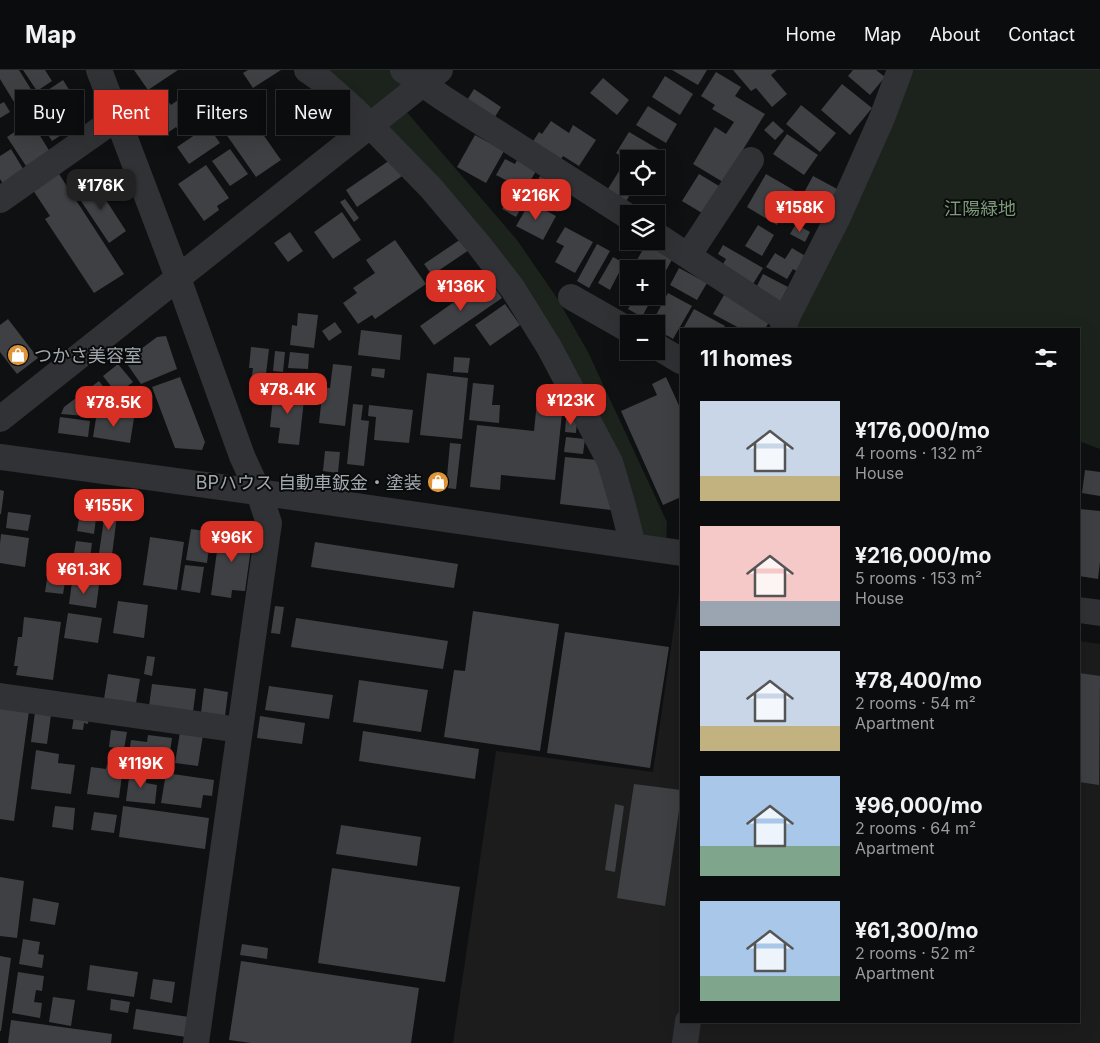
<!DOCTYPE html>
<html lang="en">
<head>
<meta charset="utf-8">
<style>
  body { margin:0; font-family:Inter,"Noto Sans JP",sans-serif; background:#191a1b; color:#f1f3f6; height:100vh; display:flex; flex-direction:column; font-size:19px; white-space:nowrap }
  * { box-sizing:border-box; margin:0 }
  p { font-size:16px; color:#9a9b9d }
  .icon { flex:none; width:28px; height:28px; fill:none; stroke:currentColor; stroke-width:2; stroke-linecap:round; stroke-linejoin:round }
  .map { position:relative; flex:1; overflow:hidden }
  .panel { position:absolute; left:680px; top:258px; width:400px; height:695px; display:flex; flex-direction:column; background:#0b0c0d; border-radius:0px; box-shadow:0 5px 20px #0002,0 0 0 1px #2b2c2e }
  .panel>* { flex:none }
  .guide { position:absolute; left:15px; top:20px; width:475px; height:45px; display:flex; gap:10px }
  .controls { position:absolute; left:620px; top:80px; display:grid; gap:10px }
  .controls a { display:grid; place-items:center; width:45px; height:45px; border-radius:0px; background:#0b0c0d; box-shadow:0 5px 20px #0002,0 0 0 1px #2b2c2e; font-size:25px }
  .price { position:absolute; translate:-50% -42px; padding:0 11px; border-radius:10px; background:#d93025; color:#fff; font-size:16px; line-height:32px; filter:drop-shadow(0 1px 2px #0008) }
  .price::after { content:''; position:absolute; left:50%; top:30px; width:15px; height:11px; margin-left:-8px; background:inherit; clip-path:polygon(0 0,100% 0,50% 100%) }
  .price.current { background:#222; color:#fff }
  ul { padding:0; list-style:none }
  li { display:flex; align-items:center; gap:15px; height:125px; padding:0 20px }
  li span { display:grid; place-items:center; flex:none; width:140px; height:100px; border-radius:0px; color:#555 }
  li>.icon { margin-inline-start:auto }
  span .icon { width:60px; height:60px; fill:#fffc; stroke-width:1 }
  li b { font-size:21px }
  h2 { display:flex; justify-content:space-between; align-items:center; height:60px; padding:0 20px; font-size:21px }
  .pill { padding:0 18px; border-radius:0px; background:#0b0c0d; box-shadow:0 5px 20px #0002,0 0 0 1px #2b2c2e; font-size:18px; line-height:45px }
  .pill.current { background:#d93025; color:#fff }
  header { display:flex; align-items:center; gap:30px; box-sizing:border-box; height:70px; padding:0 25px; background:#0b0c0d; border-bottom:1px solid #2b2c2e }
  header strong { font-size:24px }
  nav { display:flex; gap:28px; margin-inline-start:auto; font-size:18px }
  .map>svg:first-child { display:block }
  .built { fill:#1c1c1d }
  .green { fill:#1c231c }
  .building { fill:#3e4043 }
  .lines { fill:none; stroke-linecap:round; stroke-linejoin:round }
  .minor { stroke:#313235; stroke-width:26 }
  .labels { text-anchor:middle; dominant-baseline:central; stroke-width:4; stroke-linejoin:round; paint-order:stroke }
  .park-label { font-size:18px; fill:#7c9a7a; stroke:#0a0b0b }
  .poi-label { font-size:18px; fill:#a2a8b0; stroke:#0a0b0b; text-anchor:start }
</style>
</head>
<body>
<header>
<strong>Map</strong>
<nav><a>Home</a><a>Map</a><a>About</a><a>Contact</a></nav>
</header>
<div class="map">
<svg width="1100" height="973" viewBox="0 0 1100 973">
  <rect width="100%" height="100%" fill="#0f1011"/>
  <path class="built" d="M680,515H681V951H1079V571L1100,574V973H453L496,681L653,702Z"/>
  <path class="green" d="M307,0H403L399,33L517,170L557,228L588,282L667,452L666,481L633,476L623,436L513,219Z
    M909,0H1100V379L1079,371V259H793Z"/>
  <path class="building" d="M0,0H19L32,21L14,32L0,9Z
    M23,0H45L52,11L37,21Z
    M134,0H178L148,20Z
    M248,0H281L253,18L243,3Z
    M672,0H707L698,15Z
    M733,0H777L771,5L787,24L772,37L756,18L751,21Z
    M853,0H876L885,7L870,25L848,6Z
    M716,2L741,17L735,26L765,44L723,112L693,94L715,57L726,64L734,52L712,39L715,35L701,26Z
    M665,6L693,24L680,45L652,27Z
    M603,8L629,30L617,45L590,23Z
    M63,10L78,34L63,43L48,20Z
    M842,14L872,38L850,65L821,40Z
    M474,19L501,37L493,50L466,32Z
    M188,23L207,50L182,66L176,57L166,64L151,41L167,30L171,35Z
    M48,27L69,60L52,71L31,38Z
    M239,30L281,90L256,107L214,47Z
    M4,32L10,42L0,48V34Z
    M315,33L322,44L299,60L292,49Z
    M801,35L836,63L820,82L786,54Z
    M648,36L677,54L666,73L636,55Z
    M31,51L50,82L26,96L7,67Z
    M551,51L569,63L573,55L596,70L579,96L563,86L560,91L532,73L539,62L542,64Z
    M773,51L784,61L775,70L764,60Z
    M208,56L220,73L189,94L177,77Z
    M629,62L658,79L653,89H629V91L616,83Z
    M787,64L818,85L804,105L773,84Z
    M475,65L504,81L486,113L457,97Z
    M11,79L25,102L4,115L0,109V86Z
    M230,79L248,104L230,116L212,91Z
    M393,88L405,104L357,137L346,120Z
    M505,89L515,94L517,90L536,101L525,120L496,105Z
    M206,95L229,128L217,136L219,140L204,151L178,114Z
    M621,98L629,102V116H635L625,133L606,122Z
    M59,104L124,204L94,223L45,149L50,146L33,120Z
    M699,104L719,116L702,143L682,131Z
    M766,104L797,122L777,155L747,137Z
    M540,106L557,115L556,117L568,124L558,142L540,133L542,130L531,124Z
    M813,106L839,120L825,145L800,130Z
    M93,110L126,161L109,173L75,122Z
    M512,122L526,129L516,147L502,139Z
    M345,129L359,148L354,152L340,132Z
    M530,132L556,146L543,170L516,156Z
    M798,136L809,142L802,154L791,148Z
    M342,142L361,170L333,189L314,162Z
    M796,154L810,162L805,172L790,164Z
    M758,155L774,165L762,186L745,176Z
    M565,157L593,172L575,203L555,192L564,176L556,172Z
    M290,162L303,181L288,192L274,173Z
    M461,169L469,180L432,205L424,194Z
    M395,170L426,214L375,249L372,245L358,254L343,233L357,223L353,218L375,203L366,190Z
    M647,172L674,186L658,215L656,214V199H632Z
    M597,174L610,181L589,218L577,211Z
    M723,175L763,198L751,217L720,199L726,189L718,184Z
    M792,178L807,187L798,202L793,199L787,209L766,197L775,183L785,189Z
    M613,187L624,193L610,220L598,213Z
    M679,198L707,213L697,230L670,215Z
    M763,204L788,217L780,232L755,220Z
    M488,208L502,228L434,275L420,256Z
    M629,208V226H653L642,247L628,239L633,230L620,223Z
    M668,223L692,236L673,269L656,259V254H651Z
    M724,225L770,250L765,259H741L713,244Z
    M505,234L520,255L490,276L475,255Z
    M694,239L725,256L723,259H683Z
    M298,243L318,245L314,278L290,275L292,255L297,256Z
    M8,249L38,288L17,304L0,282V255Z
    M335,252L342,262L329,271L322,261Z
    M361,260L402,265L400,290L358,285Z
    M166,266L177,299L141,314L125,291L157,267Z
    M251,277L269,279L265,312L251,311L253,298H249Z
    M275,281L285,282L283,302L273,301Z
    M290,282L309,284L308,299L288,298Z
    M454,287L470,288L468,303L453,302Z
    M118,294L133,312L117,324L103,306Z
    M333,294L352,296L345,356L319,353L323,317L330,318Z
    M372,298L385,299L384,308L371,306Z
    M427,303L468,308L462,369L420,365Z
    M180,307L205,372L202,380L175,378L152,317Z
    M666,307L681,340V427L663,435L621,341L657,325L652,314Z
    M99,311L111,327L135,330L133,343L96,338L86,346L61,344L64,337Z
    M473,313L494,315L492,335H500L499,353L469,350Z
    M274,318L305,321L299,375L278,373L280,358L270,357Z
    M537,332L563,334L555,410L501,405L500,420L470,417L477,355L534,361Z
    M353,334L363,335L361,350L369,351L364,396L347,394Z
    M369,335L413,340L409,373L374,370L376,347L368,346Z
    M97,342L134,348L130,373L93,367Z
    M60,347L90,351L88,367L58,363Z
    M566,349L577,350L576,363L565,362Z
    M566,367L585,369L583,384L564,382Z
    M450,373L461,374L456,419L446,418Z
    M325,381L340,382L338,403L323,401Z
    M565,387L598,390L611,440L560,434Z
    M1085,400L1100,402V426L1082,423Z
    M0,420L4,421L1,444H0Z
    M82,431L98,433L94,464L77,461Z
    M106,436L118,438L112,485L99,483Z
    M1080,439L1100,441V492L1098,509L1079,506V447Z
    M8,442L31,445L28,461L6,458Z
    M191,459L211,462L207,493L186,490Z
    M220,459L253,464L245,521L232,520L231,528L211,525Z
    M1,464L29,468L25,497L0,493V474Z
    M150,467L184,472L177,520L143,515Z
    M76,471L92,473L88,503L71,501Z
    M315,472L458,494L454,518L311,497Z
    M94,489L110,491L108,511L92,508Z
    M185,495L204,497L200,523L181,520Z
    M48,503L66,506L63,524L45,522Z
    M72,512L99,515L96,538L69,534Z
    M118,531L148,535L144,568L113,563Z
    M275,536L284,537L280,564L271,563Z
    M473,541L559,554L540,681L444,667L454,600L465,601Z
    M68,543L102,548L98,573L64,568Z
    M24,547L61,552L53,610L16,605L18,596H14L18,567H22Z
    M296,548L448,571L443,599L291,577Z
    M565,562L669,577L650,698L547,683Z
    M147,586L155,587L152,606L144,604Z
    M1079,603L1100,606L1099,715L1079,712Z
    M108,604L140,609L136,633L104,629Z
    M359,610L428,620L421,662L353,652Z
    M152,614L196,619L193,642L149,636Z
    M269,616L333,625L329,649L265,640Z
    M204,618L228,622L225,646L201,643Z
    M0,637L29,641L14,751L0,749Z
    M35,642L51,645L47,674L31,672Z
    M74,646L89,648L88,654L84,653L83,660L72,659Z
    M260,646L305,653L302,674L257,668Z
    M111,660L127,662L124,679L109,677Z
    M363,661L479,679L475,709L359,691Z
    M180,662L203,665L198,696L175,693Z
    M148,665L172,668L169,689L129,684L131,670L147,672Z
    M36,680L59,684L58,693L75,695L71,724L31,719Z
    M107,695L123,697L119,728L87,724L91,697L106,699Z
    M130,700L147,702L146,713L157,715L155,734L126,731Z
    M166,703L214,710L212,726L203,725L201,738L161,733Z
    M634,714L681,720V727L665,836L617,828Z
    M615,734L624,736L615,802L605,800Z
    M55,736L75,738L73,760L52,757Z
    M123,736L209,748L205,779L119,767Z
    M94,742L117,745L114,763L91,760Z
    M341,755L421,767L417,796L336,784Z
    M332,798L460,817L445,912L318,893Z
    M0,807L24,811L17,868L0,866Z
    M33,828L59,833L55,855L30,851Z
    M23,869L40,872L38,884L44,885L42,898L19,894Z
    M242,874L268,878L267,889L240,885Z
    M0,886L11,888L1,961H0Z
    M241,891L419,918L411,973H251L229,970Z
    M90,895L138,902L134,927L87,920Z
    M18,902L44,906L42,921L36,920L34,932L42,933L40,948L12,943Z
    M153,909L175,912L172,933L150,929Z
    M53,927L75,930L71,956L49,952Z
    M111,929L130,932L128,943L110,940Z
    M136,939L189,947L186,967L133,959Z
    M11,950L112,964L111,973H8Z"/>
  <g class="lines">
    <path class="minor" d="M99,0L178,208L242,386L259,423L269,453L196,973
      M307,0L320,9L356,41L431,118L479,175L513,219L549,277L610,392L623,436L633,476
      M403,0L443,28L629,147
      M0,130L118,47
      M656,165L786,250
      M688,186L751,90
      M571,227L629,260
      M783,259L788,245L838,147L882,48L900,0
      M656,276L681,291
      M0,349L440,0
      M0,387L286,426L681,483
      M1079,540L1100,543
      M0,626L240,660
      M685,973L688,951"/>
  </g>
  <defs>
    <g id="shop-disc" transform="scale(1.125)"><circle r="9.5" fill="#de9439" stroke="#0a0b0b"/><path d="M-5-2.5h2.3a2.7 3.5 0 0 1 5.4 0H5L5.5 6h-11ZM-1.5-2.5h3a1.5 2.3 0 0 0-3 0Z" fill="#fff"/></g>
  </defs>
  <g fill-rule="evenodd">
    <use href="#shop-disc" x="18" y="285"/>
    <use href="#shop-disc" x="438" y="412"/>
  </g>
  <g class="labels">
    <g class="park-label">
      <text x="980" y="138">江陽緑地</text>
    </g>
    <g class="poi-label">
      <text x="34" y="285">つかさ美容室</text>
      <text x="422" y="412" text-anchor="end">BPハウス 自動車鈑金・塗装</text>
    </g>
  </g>
</svg>
<div class="controls">
<a><svg class="icon" aria-label="locate" viewBox="0 0 24 24"><circle cx="12" cy="12" r="6"/><path d="M12 2v4M12 18v4M2 12h4M18 12h4"/></svg></a>
<a><svg class="icon" aria-label="layers" viewBox="0 0 24 24"><path d="M12 4l9 5-9 5-9-5zM3 14l9 5 9-5"/></svg></a>
<a>+</a>
<a>−</a>
</div>
<b class="price current" style="left:101px;top:141px">¥176K</b>
<b class="price" style="left:536px;top:151px">¥216K</b>
<b class="price" style="left:800px;top:163px">¥158K</b>
<b class="price" style="left:461px;top:242px">¥136K</b>
<b class="price" style="left:288px;top:345px">¥78.4K</b>
<b class="price" style="left:571px;top:356px">¥123K</b>
<b class="price" style="left:114px;top:358px">¥78.5K</b>
<b class="price" style="left:109px;top:461px">¥155K</b>
<b class="price" style="left:232px;top:493px">¥96K</b>
<b class="price" style="left:84px;top:525px">¥61.3K</b>
<b class="price" style="left:141px;top:719px">¥119K</b>
<div class="guide">
<a class="pill">Buy</a>
<a class="pill current">Rent</a>
<a class="pill">Filters</a>
<a class="pill">New</a>
</div>
<section class="panel">
<h2>11 homes<svg class="icon" aria-label="filters" viewBox="0 0 24 24"><path d="M4 7h16M4 17h16"/><circle cx="9" cy="7" r="2"/><circle cx="15" cy="17" r="2"/></svg></h2>
<ul>
<li><span style="background:linear-gradient(#c9d6e8 75%,#c2b280 0)"><svg class="icon" aria-label="home" viewBox="0 0 24 24"><path d="M3 11l9-7 9 7M6 9v11h12V9"/></svg></span><div><b>¥176,000/mo</b><p>4 rooms · 132 m²</p><p>House</p></div></li>
<li><span style="background:linear-gradient(#f6c9c9 75%,#9aa5b1 0)"><svg class="icon" aria-label="home" viewBox="0 0 24 24"><path d="M3 11l9-7 9 7M6 9v11h12V9"/></svg></span><div><b>¥216,000/mo</b><p>5 rooms · 153 m²</p><p>House</p></div></li>
<li><span style="background:linear-gradient(#c9d6e8 75%,#c2b280 0)"><svg class="icon" aria-label="home" viewBox="0 0 24 24"><path d="M3 11l9-7 9 7M6 9v11h12V9"/></svg></span><div><b>¥78,400/mo</b><p>2 rooms · 54 m²</p><p>Apartment</p></div></li>
<li><span style="background:linear-gradient(#a9c7e8 70%,#7fa58c 0)"><svg class="icon" aria-label="home" viewBox="0 0 24 24"><path d="M3 11l9-7 9 7M6 9v11h12V9"/></svg></span><div><b>¥96,000/mo</b><p>2 rooms · 64 m²</p><p>Apartment</p></div></li>
<li><span style="background:linear-gradient(#a9c7e8 75%,#7fa58c 0)"><svg class="icon" aria-label="home" viewBox="0 0 24 24"><path d="M3 11l9-7 9 7M6 9v11h12V9"/></svg></span><div><b>¥61,300/mo</b><p>2 rooms · 52 m²</p><p>Apartment</p></div></li>
</ul>
</section>
</div>
</body>
</html>
